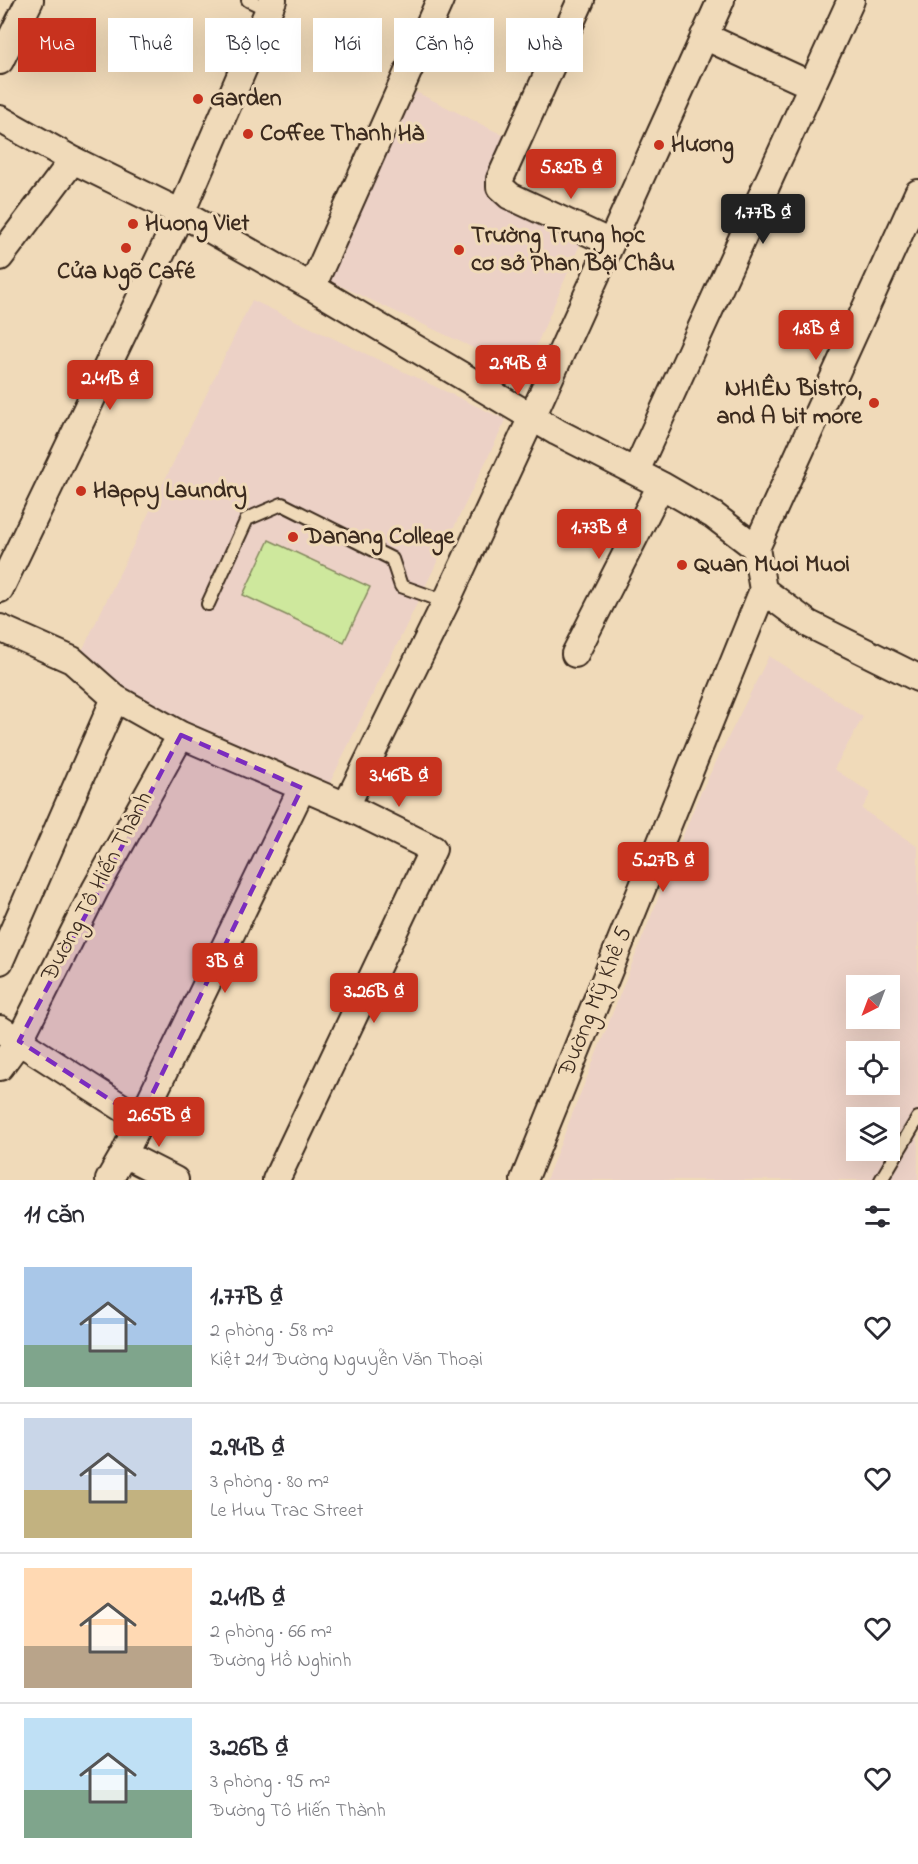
<!DOCTYPE html>
<html lang="vi">
<head>
<meta charset="utf-8">
<style>
  body { margin:0; font-family:"Indie Flower",sans-serif; background:#f7f7f7; color:#2b2b33; height:100vh; display:flex; flex-direction:column; font-size:22px; white-space:nowrap }
  * { box-sizing:border-box; margin:0 }
  p { font-size:20px; color:#7c7c81 }
  .icon { flex:none; width:33px; height:33px; fill:none; stroke:currentColor; stroke-width:2; stroke-linecap:round; stroke-linejoin:round }
  .map { position:relative; height:1180px; overflow:hidden }
  .details { display:flex; flex-direction:column; background:#fff; flex:1 }
  .details>* { flex:none }
  .guide { position:absolute; left:18px; top:18px; width:600px; height:54px; display:flex; gap:12px }
  .needle { width:39px; rotate:222deg }
  .buttons { position:absolute; left:846px; top:975px; display:grid; gap:12px }
  .buttons a { display:grid; place-items:center; width:54px; height:54px; border-radius:0px; background:#fff; box-shadow:0 6px 24px #0002; font-size:30px }
  .price { position:absolute; translate:-50% -51px; padding:0 14px; border-radius:6px; background:#c8321e; color:#fff; font-size:20px; line-height:39px; filter:drop-shadow(0 2px 3px #0008) }
  .price::after { content:''; position:absolute; left:50%; top:36px; width:18px; height:14px; margin-left:-9px; background:inherit; clip-path:polygon(0 0,100% 0,50% 100%) }
  .price.current { background:#222; color:#fff }
  ul { padding:0; list-style:none }
  li { display:flex; align-items:center; gap:18px; height:150px; padding:0 24px }
  li+li { border-top:2px solid #e1e1e2 }
  li span { display:grid; place-items:center; flex:none; width:168px; height:120px; border-radius:0px; color:#555 }
  li>.icon { margin-inline-start:auto }
  span .icon { width:72px; height:72px; fill:#fffc; stroke-width:1 }
  li b { font-size:26px }
  h2 { display:flex; justify-content:space-between; align-items:center; height:72px; padding:0 24px; font-size:26px }
  .tag { padding:0 21px; border-radius:0px; background:#fff; box-shadow:0 6px 24px #0002; font-size:21px; line-height:54px }
  .tag.current { background:#c8321e; color:#fff }
  .map>svg:first-child { display:block }
  .built { fill:#ecd1c6; fill-rule:evenodd }
  .green { fill:#cee89d; stroke:#84895e; stroke-width:1.5 }
  .lines { fill:none; stroke-linecap:round; stroke-linejoin:round }
  .service-casing { stroke:#3b2a1e; stroke-width:16 }
  .minor-casing { stroke:#3b2a1e; stroke-width:30 }
  .service { stroke:#f0dab9; stroke-width:12 }
  .minor { stroke:#f0dab9; stroke-width:26 }
  .marked { fill:#7b2cbf; fill-opacity:0.2; stroke:#7b2cbf; stroke-width:4.5; stroke-dasharray:12 8; stroke-linejoin:round }
  .poi-dot { fill:#c8321e; stroke:#f0dab9; stroke-width:2 }
  .labels { text-anchor:middle; dominant-baseline:central; stroke-width:6; stroke-linejoin:round; paint-order:stroke }
  .poi-label { font-size:24px; font-weight:bold; fill:#3b2a1e; stroke:#f0dab9; text-anchor:start }
  .street-label { font-size:24px; fill:#3b2a1e; stroke:#f0dab9 }
</style>
</head>
<body>
<div class="map">
<svg width="918" height="1180" viewBox="0 0 918 1180">
  <rect width="100%" height="100%" fill="#f0dab9"/>
  <filter id="ink" filterUnits="userSpaceOnUse"><feTurbulence type="fractalNoise" baseFrequency=".0167" numOctaves="2"/><feDisplacementMap in="SourceGraphic" scale="12" xChannelSelector="R" yChannelSelector="G"/><feConvolveMatrix kernelMatrix="1 2 1 2 8 2 1 2 1" color-interpolation-filters="sRGB"/></filter>
  <g filter="url(#ink)">
    <path class="built" d="M412,90L505,136L489,175L591,219L525,372L328,280Z
      M252,300L506,420L325,793L116,687L81,653Z
      M769,656L863,717L834,769L871,793L862,809L918,847V1180H546L698,798ZM856,986H890V1018H856ZM856,1052H890V1084H856ZM856,1118H890V1150H856Z"/>
    <path class="green" d="M269,540L370,587L344,642L243,595Z"/>
    <g class="lines">
      <g class="service-casing">
        <path id="service" d="M248,0L269,10
          M208,604L247,519L282,504L392,559L401,586L446,602
          M881,1180L918,1118"/>
      </g>
      <g class="minor-casing">
        <path id="minor" d="M581,0L500,179V187L510,196L611,243
          M704,36L811,85
          M0,61L30,0
          M0,119L73,160L181,213L312,287L557,432L661,485L713,515L756,548L763,590L809,624L918,678
          M0,257L73,160
          M312,287L440,0
          M636,471L851,0
          M756,548L918,193
          M0,589L181,213L273,0
          M0,628L72,660L115,698L181,735L346,806L433,849L276,1180
          M575,654L661,485
          M346,806L446,602L532,417L721,0
          M0,961L115,698
          M0,1029L140,1119
          M0,1067L19,1041L95,890L181,735
          M124,1154L175,1180
          M109,1180L124,1154L302,788
          M524,1180L763,590"/>
      </g>
      <use href="#service" class="service"/>
      <use href="#minor" class="minor"/>
    </g>
  </g>
  <path class="marked" d="M181,735L302,788L140,1119L19,1041Z"/>
  <g class="poi-dot">
    <circle cx="198" cy="99" r="6"/>
    <circle cx="248" cy="134" r="6"/>
    <circle cx="659" cy="145" r="6"/>
    <circle cx="133" cy="224" r="6"/>
    <circle cx="126" cy="248" r="6"/>
    <circle cx="459" cy="250" r="6"/>
    <circle cx="874" cy="403" r="6"/>
    <circle cx="81" cy="491" r="6"/>
    <circle cx="293" cy="537" r="6"/>
    <circle cx="682" cy="565" r="6"/>
  </g>
  <g class="labels">
    <g class="poi-label">
      <text x="210" y="99">Garden</text>
      <text x="260" y="134">Coffee Thanh Hà</text>
      <text x="671" y="145">Hương</text>
      <text x="145" y="224">Huong Viet</text>
      <text x="471" y="236">Trường Trung học<tspan x="471" dy="28">cơ sở Phan Bội Châu</tspan></text>
      <text x="126" y="272" text-anchor="middle">Cửa Ngõ Café</text>
      <text x="862" y="389" text-anchor="end">NHIÊN Bistro,<tspan x="862" dy="28">and A bit more</tspan></text>
      <text x="93" y="491">Happy Laundry</text>
      <text x="305" y="537">Danang College</text>
      <text x="694" y="565">Quan Muoi Muoi</text>
    </g>
    <g class="street-label">
      <text transform="translate(98 887) rotate(-62)">Đường Tô Hiến Thành</text>
      <text transform="translate(596 1002) rotate(-68)">Đường Mỹ Khê 5</text>
    </g>
  </g>
</svg>
<div class="buttons">
<a><svg class="needle" viewBox="-14 -14 28 28"><path d="M0-13l5 13h-10z" fill="#e53935"/><path d="M0 13l5-13h-10z" fill="#7c7c81"/></svg></a>
<a><svg class="icon" aria-label="locate" viewBox="0 0 24 24"><circle cx="12" cy="12" r="6"/><path d="M12 2v4M12 18v4M2 12h4M18 12h4"/></svg></a>
<a><svg class="icon" aria-label="layers" viewBox="0 0 24 24"><path d="M12 4l9 5-9 5-9-5zM3 14l9 5 9-5"/></svg></a>
</div>
<b class="price" style="left:571px;top:200px">5.82B ₫</b>
<b class="price current" style="left:763px;top:245px">1.77B ₫</b>
<b class="price" style="left:816px;top:361px">1.8B ₫</b>
<b class="price" style="left:518px;top:396px">2.94B ₫</b>
<b class="price" style="left:110px;top:411px">2.41B ₫</b>
<b class="price" style="left:599px;top:560px">1.73B ₫</b>
<b class="price" style="left:399px;top:808px">3.46B ₫</b>
<b class="price" style="left:663px;top:893px">5.27B ₫</b>
<b class="price" style="left:225px;top:994px">3B ₫</b>
<b class="price" style="left:374px;top:1024px">3.26B ₫</b>
<b class="price" style="left:159px;top:1148px">2.65B ₫</b>
<div class="guide">
<a class="tag current">Mua</a>
<a class="tag">Thuê</a>
<a class="tag">Bộ lọc</a>
<a class="tag">Mới</a>
<a class="tag">Căn hộ</a>
<a class="tag">Nhà</a>
</div>
</div>
<section class="details">
<h2>11 căn<svg class="icon" aria-label="filters" viewBox="0 0 24 24"><path d="M4 7h16M4 17h16"/><circle cx="9" cy="7" r="2"/><circle cx="15" cy="17" r="2"/></svg></h2>
<ul>
<li><span style="background:linear-gradient(#a9c7e8 65%,#7fa58c 0)"><svg class="icon" aria-label="home" viewBox="0 0 24 24"><path d="M3 11l9-7 9 7M6 9v11h12V9"/></svg></span><div><b>1.77B ₫</b><p>2 phòng · 58 m²</p><p>Kiệt 211 Đường Nguyễn Văn Thoại</p></div><svg class="icon" aria-label="heart" viewBox="0 0 24 24"><path d="M12 20l-8-8c-3-5 5-10 8-4 3-6 11-1 8 4z"/></svg></li>
<li><span style="background:linear-gradient(#c9d6e8 60%,#c2b280 0)"><svg class="icon" aria-label="home" viewBox="0 0 24 24"><path d="M3 11l9-7 9 7M6 9v11h12V9"/></svg></span><div><b>2.94B ₫</b><p>3 phòng · 80 m²</p><p>Le Huu Trac Street</p></div><svg class="icon" aria-label="heart" viewBox="0 0 24 24"><path d="M12 20l-8-8c-3-5 5-10 8-4 3-6 11-1 8 4z"/></svg></li>
<li><span style="background:linear-gradient(#ffd9b3 65%,#b9a48a 0)"><svg class="icon" aria-label="home" viewBox="0 0 24 24"><path d="M3 11l9-7 9 7M6 9v11h12V9"/></svg></span><div><b>2.41B ₫</b><p>2 phòng · 66 m²</p><p>Đường Hồ Nghinh</p></div><svg class="icon" aria-label="heart" viewBox="0 0 24 24"><path d="M12 20l-8-8c-3-5 5-10 8-4 3-6 11-1 8 4z"/></svg></li>
<li><span style="background:linear-gradient(#bfe0f5 60%,#7fa58c 0)"><svg class="icon" aria-label="home" viewBox="0 0 24 24"><path d="M3 11l9-7 9 7M6 9v11h12V9"/></svg></span><div><b>3.26B ₫</b><p>3 phòng · 95 m²</p><p>Đường Tô Hiến Thành</p></div><svg class="icon" aria-label="heart" viewBox="0 0 24 24"><path d="M12 20l-8-8c-3-5 5-10 8-4 3-6 11-1 8 4z"/></svg></li>
</ul>
</section>
</body>
</html>
